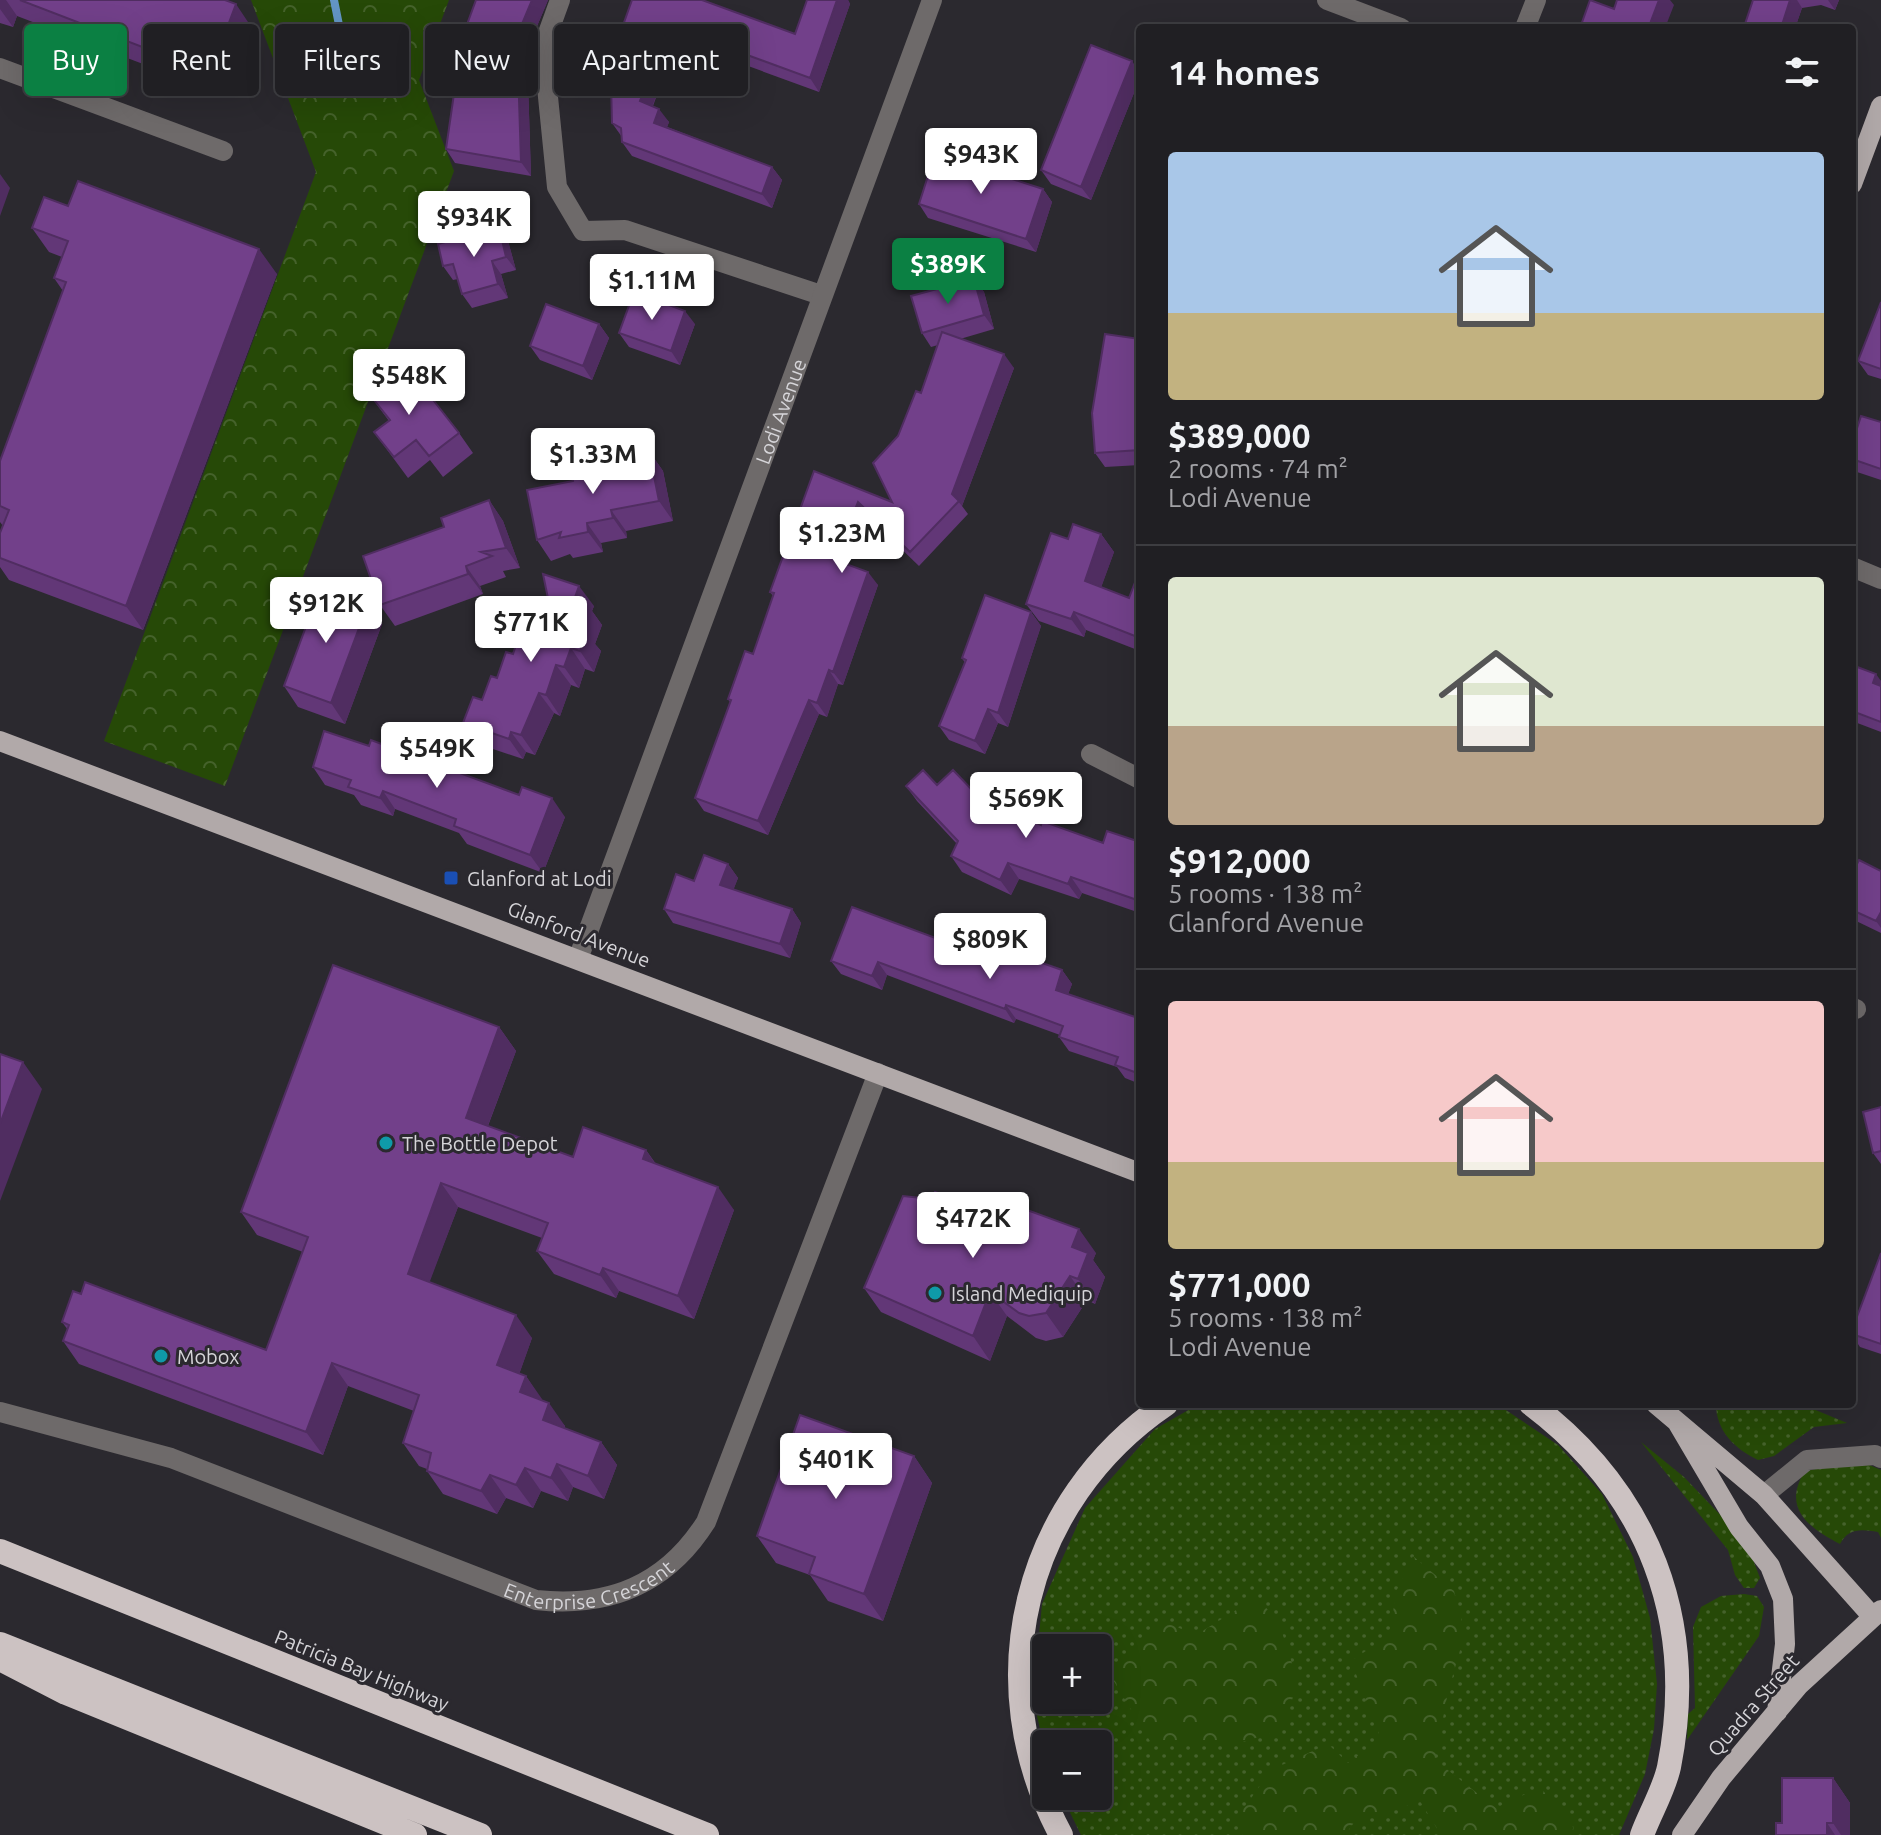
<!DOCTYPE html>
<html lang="en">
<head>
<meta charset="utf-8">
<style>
  body { margin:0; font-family:Ubuntu,sans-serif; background:#2d2c30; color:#f1f3f6; height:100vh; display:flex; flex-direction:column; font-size:30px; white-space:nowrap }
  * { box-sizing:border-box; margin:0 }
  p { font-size:26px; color:#a2a2a6 }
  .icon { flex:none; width:44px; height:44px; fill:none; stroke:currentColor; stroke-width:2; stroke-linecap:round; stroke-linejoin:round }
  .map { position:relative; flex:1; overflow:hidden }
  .drawer { position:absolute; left:1136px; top:24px; width:720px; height:1384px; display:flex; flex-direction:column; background:#201f23; border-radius:8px; box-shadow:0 8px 32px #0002,0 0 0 2px #3d3d41 }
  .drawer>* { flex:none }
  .banner { position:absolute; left:24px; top:24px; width:760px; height:72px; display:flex; gap:16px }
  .fabs { position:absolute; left:1032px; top:1634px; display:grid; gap:16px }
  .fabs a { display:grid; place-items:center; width:80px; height:80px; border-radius:8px; background:#201f23; box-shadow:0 8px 32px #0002,0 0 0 2px #3d3d41; font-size:40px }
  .price { position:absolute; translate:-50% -68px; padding:0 18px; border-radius:8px; background:#fff; color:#222; font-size:26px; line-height:52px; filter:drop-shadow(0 2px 4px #0008) }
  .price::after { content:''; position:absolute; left:50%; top:48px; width:24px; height:18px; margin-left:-12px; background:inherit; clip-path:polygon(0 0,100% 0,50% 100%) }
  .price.on { background:#0b8043; color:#fff }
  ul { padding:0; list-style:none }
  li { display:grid; align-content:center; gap:16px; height:424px; padding:0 32px }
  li+li { border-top:2px solid #3d3d41 }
  li span { display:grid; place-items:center; height:248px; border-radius:8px; color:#555 }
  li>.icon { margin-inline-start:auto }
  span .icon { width:144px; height:144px; fill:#fffc; stroke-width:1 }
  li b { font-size:34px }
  h2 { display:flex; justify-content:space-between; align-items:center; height:96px; padding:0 32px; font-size:34px }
  .chip { padding:0 28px; border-radius:8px; background:#201f23; box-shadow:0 8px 32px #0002,0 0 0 2px #3d3d41; font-size:28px; line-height:72px }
  .chip.on { background:#0b8043; color:#fff }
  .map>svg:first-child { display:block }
  .grass { fill:url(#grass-dots); fill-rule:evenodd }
  .forest { fill:url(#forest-crowns) }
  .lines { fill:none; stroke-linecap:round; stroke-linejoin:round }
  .stream { stroke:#6395c5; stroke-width:8 }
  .minor { stroke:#6e6a6a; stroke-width:20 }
  .major { stroke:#b1a9a9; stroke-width:20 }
  .highway { stroke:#ccc2c2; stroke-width:24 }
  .wall { fill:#623777 }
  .shaded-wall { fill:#502d61 }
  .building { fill:#72408a; stroke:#502d61; stroke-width:2 }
  .transit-dot { fill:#1a4fb4; stroke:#2b292f; stroke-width:3 }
  .culture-dot { fill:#0f9aa8; stroke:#2b292f; stroke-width:3 }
  .labels { text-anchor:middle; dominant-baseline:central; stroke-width:6; stroke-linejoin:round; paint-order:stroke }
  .street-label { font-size:20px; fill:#d6d5d9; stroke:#2b292f }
  .poi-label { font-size:20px; fill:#d6d5d9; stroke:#2b292f; text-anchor:start }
</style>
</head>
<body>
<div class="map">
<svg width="1881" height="1835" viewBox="0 0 1881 1835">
  <defs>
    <pattern id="grass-dots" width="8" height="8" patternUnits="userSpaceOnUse" patternTransform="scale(2)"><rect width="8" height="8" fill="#264907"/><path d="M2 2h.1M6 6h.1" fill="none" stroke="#45622b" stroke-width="1.8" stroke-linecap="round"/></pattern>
    <pattern id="forest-crowns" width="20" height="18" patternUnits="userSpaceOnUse" patternTransform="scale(2)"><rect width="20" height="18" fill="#264907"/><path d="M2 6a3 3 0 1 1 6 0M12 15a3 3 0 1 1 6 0" fill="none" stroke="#45622b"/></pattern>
  </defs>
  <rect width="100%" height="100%" fill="#2b292f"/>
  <path class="grass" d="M1199,1404H1497L1558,1445L1602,1494L1633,1557L1650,1618L1657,1684L1654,1729L1645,1774L1619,1835H1081L1062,1796H1098V1744H1046V1754L1033,1699L1042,1604L1085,1508L1155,1429ZM1046,1648H1098V1700H1046Z
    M1716,1404H1801L1847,1423L1814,1427L1774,1456L1758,1460C1735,1449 1716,1431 1716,1404Z
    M1641,1442L1684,1477L1728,1523L1749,1549L1760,1578L1754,1588H1744L1735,1575L1728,1550Z
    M1860,1461L1881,1470V1538L1878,1532C1861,1529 1848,1528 1840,1544C1807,1527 1782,1507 1805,1471Z
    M1744,1594L1757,1596L1764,1607L1759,1636L1687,1740L1688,1714L1695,1708L1693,1627L1701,1607L1721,1596Z"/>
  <path class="forest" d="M251,0H449L419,80L454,171L225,786L104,741L316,172Z
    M1413,1556L1454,1591L1465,1633L1448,1692L1435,1760L1496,1808L1540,1787L1574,1828L1568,1835H1441L1420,1801L1353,1824L1345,1835H1243L1237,1818L1271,1770L1328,1744L1348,1763L1381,1739L1351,1661L1391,1634L1395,1594Z
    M1257,1597L1279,1623L1298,1682L1282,1730L1239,1743L1153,1746L1109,1673L1160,1620L1196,1635Z"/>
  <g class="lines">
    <path class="stream" d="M334,0L346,60"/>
    <g class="minor">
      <path d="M560,0L543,47L557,187L583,231L625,230L821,295"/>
      <path d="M1327,0L1401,28"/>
      <path d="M1525,28L1536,0"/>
      <path d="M0,68L223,151"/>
      <path d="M1852,567L1881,579"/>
      <path d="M1091,754L1140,779"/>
      <path id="s1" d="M578,959L932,0"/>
      <path d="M1852,1008L1856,1009"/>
      <path id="s2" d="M0,1412L171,1458L536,1600C609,1608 666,1585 706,1522L878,1073"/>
      <path d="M1764,1495L1807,1460L1875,1455L1881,1458"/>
    </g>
    <path class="major" d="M1852,184L1881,106
      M0,741L1140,1173
      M1656,1404L1764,1495L1872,1616
      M1677,1422L1739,1527L1770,1566L1783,1599L1785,1644L1777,1712
      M1682,1835L1721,1778L1799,1685L1881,1610"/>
    <path class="highway" d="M1531,1404C1649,1493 1698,1621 1669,1767C1664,1790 1650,1813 1642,1835
      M0,1551L707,1835
      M0,1644L480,1835
      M0,1659L66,1693L415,1835
      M1061,1835C979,1683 1023,1501 1166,1404"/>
  </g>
  <path class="wall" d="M0,0H225L252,28L227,96L17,16L13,27L0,23Z
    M476,0H548L527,50L531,176L455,163L446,149Z
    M632,0L795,34L807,0H848L850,4L819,92L677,40L653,106L669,122L667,127L772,167L782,180L772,208L632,156L622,142V137L612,123L611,85L605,76Z
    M1753,0H1839L1835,10L1821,5L1802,8L1795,28H1733L1744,27Z
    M1140,73V78L1091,200L1051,184L1041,170Z
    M1043,189L1052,202L1036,252L928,218L919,204Z
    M68,206L277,274L143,630L9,580L0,567V533L3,526L0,522V461L63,291L54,278L62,257L49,252L32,228Z
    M499,227L508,241L516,270L501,274L508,298L472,308L462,294L458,279L453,280L443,266Z
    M974,279L984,292L994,329L960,339L1014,368L962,506L968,514L919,566L867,516L848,564L878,585L843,685L838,684L827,717L819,714L768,835L704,811L695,798L730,702L728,699L753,654L773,596L770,592L814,471L892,502L898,436L921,393L938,345L931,347L922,333Z
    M1881,302V379L1868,375L1858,361Z
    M599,324L609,338L592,380L540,360L530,346Z
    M695,324L680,365L629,347L619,333Z
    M1140,339V465L1105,467L1095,453Z
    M366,390L418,398L459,433L473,453L443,477L430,460L408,478L374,432L389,421Z
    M1881,422V480L1857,472L1852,464V444Z
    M649,451L663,471L673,521L626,531L627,538L601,543L603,552L573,558L570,554L551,561L537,540L573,481L601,467Z
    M489,500L503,521L520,568L503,571L506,577L480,586L483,594L395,626L380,605L444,527Z
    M1101,534L1114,552L1101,587L1129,598L1140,572V651L1086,630L1084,637L1039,621L1026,604L1068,539Z
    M368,604L382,624L345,724L298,707L284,686Z
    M594,606L592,611L602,625L595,644L601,651L594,672L585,669L579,688L571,685L560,716L554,713L535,755L526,752L523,759L478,744L463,723L482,700L528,629Z
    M1031,612L1041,626L1008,727L998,723L985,754L949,740L939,726L965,663L962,658Z
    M1852,665L1881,681V732L1852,721Z
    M313,767L565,817L543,873L467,844L459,833L395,809L393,816L361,805L354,795L325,785Z
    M937,785L975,793L1041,825L1103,843L1140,842V913L1082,893L1079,899L1019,879L1011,895L962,872L951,856L957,844L917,801L906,786Z
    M728,864L738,878L733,890L792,909L801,923L790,958L673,923L664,909L694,881Z
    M1852,867L1855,868L1881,871V933L1852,919Z
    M973,952L1016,954L1062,970L1072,984L1068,994L1135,1017L1140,1004V1084L1125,1078L1117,1067L1069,1051L1059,1037L1060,1035L1016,1019L1014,1023L887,975L882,990L841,974L831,961Z
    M499,1027L516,1051L488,1126L573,1157L646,1150L656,1164L734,1210L694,1319L619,1291L616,1298L554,1274L537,1251L542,1238L458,1207L429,1282L532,1338L519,1374L526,1376L542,1401L565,1426V1428L601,1442L617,1465L604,1499L573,1487L568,1501L541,1491L533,1508L506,1498L497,1514L443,1494L427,1471V1469L419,1466L403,1443L414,1411L348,1386L323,1455L79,1364L63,1341L68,1330L62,1322L81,1294L266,1350L303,1252L257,1235L241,1212Z
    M1881,1107V1164L1873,1153Z
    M1096,1253L1093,1260L1105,1277L1095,1304L1087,1300L1063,1337L1046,1341L1036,1338L1007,1316L990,1361L881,1312L864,1288Z
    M1881,1253V1354L1860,1347L1852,1335V1330Z
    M914,1456L932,1483L883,1621L828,1601L810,1575L776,1563L757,1536Z
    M1833,1778L1850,1803V1835H1776L1782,1823Z"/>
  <path class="shaded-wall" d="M0,0H6L17,16L13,27L0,9Z
    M532,0H548L527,50L531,176L521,162L517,36Z
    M837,0H848L850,4L819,92L810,78Z
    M1659,0H1670L1674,5L1665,28H1656L1651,21Z
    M1790,0H1797L1802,8L1795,28H1781Z
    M1828,0H1839L1835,10Z
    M236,4L252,28L227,96L210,73Z
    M668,26L677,40L649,115L640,101Z
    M1132,61L1140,73V78L1091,200L1081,187Z
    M659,109L669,122L664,136L654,123Z
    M772,167L782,180L772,208L762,194Z
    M0,174L10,188L0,216Z
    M1043,189L1052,202L1036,252L1026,239Z
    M499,227L508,241L516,270L506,257Z
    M259,249L277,274L143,630L126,606Z
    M492,261L501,274L508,298L498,284Z
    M974,279L984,292L994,329L984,315Z
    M685,311L695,324L680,365L671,351Z
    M599,324L609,338L592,380L583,366Z
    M1004,354L1014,368L962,506L952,494Z
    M649,451L663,471L673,521L659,501Z
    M489,500L503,521L520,568L506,548Z
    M858,502L867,516L845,574L835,560Z
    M611,510L626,531L627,538L613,518Z
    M587,523L601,543L603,552L588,532Z
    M1101,534L1114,552L1097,599L1085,581Z
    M466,566L480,586L483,594L468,574Z
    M868,572L878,585L843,685L833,672Z
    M579,586L594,606L592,611L602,625L595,644L601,651L594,672L580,651V628L574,600Z
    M368,604L382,624L345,724L331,703Z
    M1031,612L1041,626L1008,727L998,713Z
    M1074,612L1086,630L1084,637L1071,619Z
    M571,648L585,669L579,688L564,667Z
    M556,665L571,685L560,716L546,695Z
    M829,670L838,684L827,717L817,703Z
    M1876,674L1881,681V695L1873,683Z
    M539,693L554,713L535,755L521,735Z
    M809,700L819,714L768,835L758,821Z
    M988,709L998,723L985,754L975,741Z
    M511,732L526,752L523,759L509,739Z
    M383,791L395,809L393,816L380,798Z
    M552,798L565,817L543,873L530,855Z
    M1008,863L1019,879L1011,895L1000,880Z
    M728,864L738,878L730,899L720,885Z
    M1071,877L1082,893L1079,899L1068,884Z
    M792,909L801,923L790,958L780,944Z
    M1881,912V928L1876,921Z
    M878,962L887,975L882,990L872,976Z
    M1062,970L1072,984L1065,1003L1056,990Z
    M1006,1005L1016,1019L1014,1023L1005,1009Z
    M499,1027L516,1051L482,1141L466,1118Z
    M23,1062L42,1089L0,1201V1124Z
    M646,1150L662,1174L643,1159Z
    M441,1183L458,1207L424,1297L408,1274Z
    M718,1187L734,1210L694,1319L678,1296Z
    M1079,1229L1096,1253L1093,1260L1105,1277L1095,1304L1078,1279L1072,1247Z
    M603,1268L619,1291L616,1298L600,1275Z
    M1070,1276L1087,1300L1063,1337L1046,1313Z
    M990,1292L1007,1316L990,1361L973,1336Z
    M516,1315L532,1338L514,1389L497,1365Z
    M332,1363L348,1386L323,1455L306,1432Z
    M526,1376L542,1399L536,1416L520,1392Z
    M549,1403L565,1426L559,1443L543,1420Z
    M601,1442L617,1465L604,1499L588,1476Z
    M914,1456L932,1483L883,1621L864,1594Z
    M557,1464L573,1487L568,1501L551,1478Z
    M525,1468L541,1491L533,1508L516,1485Z
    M490,1475L506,1498L497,1514L481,1491Z
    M1833,1778L1850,1803V1835H1841L1833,1823Z
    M1827,1823L1835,1835H1827Z"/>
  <path class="building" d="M20,0H225L236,4L210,73Z
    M476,0H532L517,36L521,162L446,149L462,38Z
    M632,0H702L795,34L807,0H837L810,78L668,26L640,101L659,109L654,123L772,167L762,194L622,142L621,128L612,123L611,83L605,76Z
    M1590,0L1614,9L1617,0H1659L1651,21L1661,24L1659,28H1580Z
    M1753,0H1790L1781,28H1733L1735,24L1744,27Z
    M1091,45L1132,61L1081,187L1041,170Z
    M935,154L1043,189L1026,239L919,204Z
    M78,181L259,249L126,606L0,558V533L9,510L0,506V461L66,282L54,278L68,241L32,228L44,197L68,206Z
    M499,227L506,257L492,261L498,284L462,294L453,264L443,266L438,244Z
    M974,279L984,315L922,333L911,296Z
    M634,292L685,311L671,351L619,333Z
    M1881,302V369L1858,361Z
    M546,304L599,324L583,366L530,346Z
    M942,332L1004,354L952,494L959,501L910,552L858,502L835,560L868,572L833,672L829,670L817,703L809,700L758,821L695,798L731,700L728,699L745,651L753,654L774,593L770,592L814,471L892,502L873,463L898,436L916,391L921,393Z
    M1105,334L1140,339V450L1095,453L1092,413Z
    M395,367L418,398L426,391L459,433L429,456L416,440L394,457L374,432L390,420L366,390Z
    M1861,416L1881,422V469L1852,459V444Z
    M649,451L659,501L611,510L613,518L587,523L588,532L559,538L561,532L537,540L527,490L573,481L571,473L601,467L599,461Z
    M489,500L506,548L481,552L492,556L466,566L468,574L380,605L363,556L444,527L441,518Z
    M1073,524L1101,534L1085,581L1129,598L1139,572H1140V638L1074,612L1071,619L1026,604L1051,533L1068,539Z
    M543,574L579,586L574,600L587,605L580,628L587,631L580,651L571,648L564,667L556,665L546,695L539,693L521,735L511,732L509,739L463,723L473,697L482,700L491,676L497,678L506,652L513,654L522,627L528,629L530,624L552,618Z
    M321,586L368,604L331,703L284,686Z
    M985,595L1031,612L998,713L988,709L975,741L939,726L966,660L962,658Z
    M1852,665L1876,674L1873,683L1881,686V722L1852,711Z
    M324,731L369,746L371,740L519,795L522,787L552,798L530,855L454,826L456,819L383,791L380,798L348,787L351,780L313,767Z
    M923,770L937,785L953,770L975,793L1041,825L1042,821L1103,843L1107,831L1140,842V901L1071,877L1068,884L1008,863L1000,880L951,856L958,841L906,786Z
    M704,855L728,864L720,885L792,909L780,944L664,909L676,874L694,881Z
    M1859,860L1881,871V912L1876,921L1852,910V867L1855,868Z
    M852,907L973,952L979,936L1012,949L1011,952L1062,970L1056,990L1135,1017L1140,1004V1074L1115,1065L1118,1057L1059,1037L1063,1026L1006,1005L1005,1009L878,962L872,976L831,961Z
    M333,965L499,1027L466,1118L573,1157L583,1127L646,1150L643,1159L718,1187L678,1296L603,1268L600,1275L537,1251L548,1223L441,1183L408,1274L516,1315L497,1365L526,1376L520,1392L549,1403L543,1420L601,1442L588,1476L557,1464L551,1478L525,1468L516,1485L490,1475L481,1491L427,1471L431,1453L403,1443L419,1395L332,1363L306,1432L63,1341L69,1325L62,1322L73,1291L81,1294L85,1282L266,1350L308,1237L241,1212Z
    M0,1054L23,1062L0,1124Z
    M1881,1107V1151L1873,1153L1863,1112Z
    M935,1192L1014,1220L1019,1207L1079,1229L1072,1247L1088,1253L1078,1279L1070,1276L1046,1313L1029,1316L1019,1313L990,1292L973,1336L864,1288L903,1196L931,1199Z
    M1881,1253V1344L1852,1334V1330Z
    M800,1415L914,1456L864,1594L809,1574L815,1557L757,1536Z
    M1782,1778H1833V1823H1827V1835H1776V1823H1782Z"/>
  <rect class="transit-dot" x="443" y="870" width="16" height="16" rx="4"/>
  <g class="culture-dot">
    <circle cx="386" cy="1143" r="8"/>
    <circle cx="935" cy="1293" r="8"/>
    <circle cx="161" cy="1356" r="8"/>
  </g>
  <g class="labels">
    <g class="street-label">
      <text stroke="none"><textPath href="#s1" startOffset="584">Lodi Avenue</textPath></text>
      <text transform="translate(579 934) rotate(21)">Glanford Avenue</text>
      <text stroke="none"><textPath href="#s2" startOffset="624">Enterprise Crescent</textPath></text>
      <text transform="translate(362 1670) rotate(22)">Patricia Bay Highway</text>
      <text transform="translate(1753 1705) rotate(-49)">Quadra Street</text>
    </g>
    <g class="poi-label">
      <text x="467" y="878">Glanford at Lodi</text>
      <text x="402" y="1143">The Bottle Depot</text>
      <text x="951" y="1293">Island Mediquip</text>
      <text x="177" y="1356">Mobox</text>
    </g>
  </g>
</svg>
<div class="fabs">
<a>+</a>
<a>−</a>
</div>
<b class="price" style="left:981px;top:196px">$943K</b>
<b class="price" style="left:474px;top:259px">$934K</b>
<b class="price on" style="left:948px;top:306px">$389K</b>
<b class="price" style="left:652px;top:322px">$1.11M</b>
<b class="price" style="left:409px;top:417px">$548K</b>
<b class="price" style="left:593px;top:496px">$1.33M</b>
<b class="price" style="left:842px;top:575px">$1.23M</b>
<b class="price" style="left:326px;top:645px">$912K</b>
<b class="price" style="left:531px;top:664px">$771K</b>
<b class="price" style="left:437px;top:790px">$549K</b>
<b class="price" style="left:1026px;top:840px">$569K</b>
<b class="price" style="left:990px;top:981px">$809K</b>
<b class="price" style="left:973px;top:1260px">$472K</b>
<b class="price" style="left:836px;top:1501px">$401K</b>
<div class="banner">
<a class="chip on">Buy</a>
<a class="chip">Rent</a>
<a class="chip">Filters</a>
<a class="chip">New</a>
<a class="chip">Apartment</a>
</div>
<section class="drawer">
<h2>14 homes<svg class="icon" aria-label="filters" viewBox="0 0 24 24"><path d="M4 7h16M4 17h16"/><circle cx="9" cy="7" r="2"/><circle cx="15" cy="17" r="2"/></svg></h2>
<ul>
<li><span style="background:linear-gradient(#a9c7e8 65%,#c2b280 0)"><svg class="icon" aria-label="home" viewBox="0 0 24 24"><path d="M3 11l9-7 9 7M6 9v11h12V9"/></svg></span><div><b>$389,000</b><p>2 rooms · 74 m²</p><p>Lodi Avenue</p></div></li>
<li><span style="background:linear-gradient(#dfe7d0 60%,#b9a48a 0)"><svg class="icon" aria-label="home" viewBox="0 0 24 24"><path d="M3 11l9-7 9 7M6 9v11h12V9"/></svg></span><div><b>$912,000</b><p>5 rooms · 138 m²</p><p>Glanford Avenue</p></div></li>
<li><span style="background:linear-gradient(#f6c9c9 65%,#c2b280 0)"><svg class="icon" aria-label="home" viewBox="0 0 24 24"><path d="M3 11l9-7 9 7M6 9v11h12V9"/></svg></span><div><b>$771,000</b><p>5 rooms · 138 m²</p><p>Lodi Avenue</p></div></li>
</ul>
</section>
</div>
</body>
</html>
